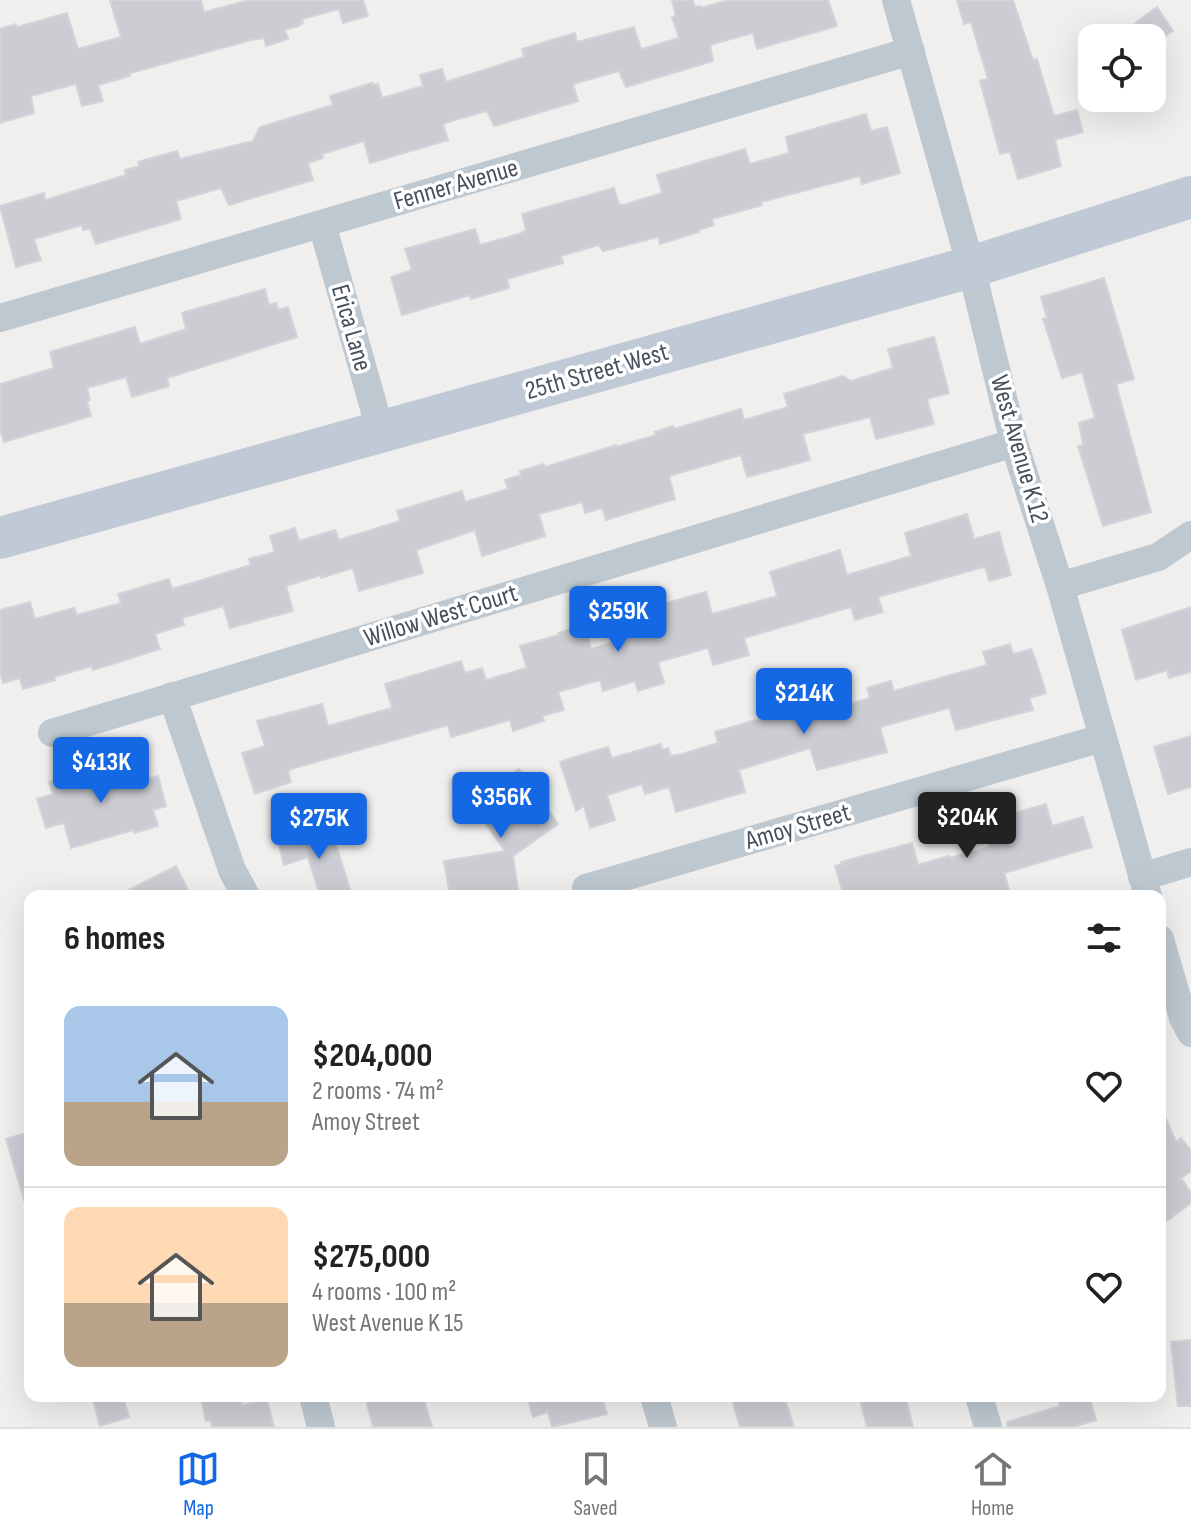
<!DOCTYPE html>
<html lang="en">
<head>
<meta charset="utf-8">
<style>
  body { margin:0; font-family:"Sofia Sans Condensed",sans-serif; background:#f2f2f2; color:#222; height:100vh; display:flex; flex-direction:column; font-size:30px; white-space:nowrap }
  * { box-sizing:border-box; margin:0 }
  p { font-size:26px; color:#767676 }
  .icon { flex:none; width:44px; height:44px; fill:none; stroke:currentColor; stroke-width:2; stroke-linecap:round; stroke-linejoin:round }
  .map { position:relative; flex:1; overflow:hidden }
  .details { position:absolute; left:24px; top:890px; width:1142px; height:512px; display:flex; flex-direction:column; background:#fff; border-radius:16px; box-shadow:0 8px 32px #0002 }
  .details>* { flex:none }
  .fabs { position:absolute; left:1078px; top:24px; display:grid; gap:16px }
  .fabs a { display:grid; place-items:center; width:88px; height:88px; border-radius:16px; background:#fff; box-shadow:0 8px 32px #0002; font-size:40px }
  .price { position:absolute; translate:-50% -68px; padding:0 18px; border-radius:8px; background:#1568e4; color:#fff; font-size:26px; line-height:52px; filter:drop-shadow(0 2px 4px #0008) }
  .price::after { content:''; position:absolute; left:50%; top:48px; width:24px; height:18px; margin-left:-12px; background:inherit; clip-path:polygon(0 0,100% 0,50% 100%) }
  .price.on { background:#222; color:#fff }
  ul { padding:0; list-style:none }
  li { display:flex; align-items:center; gap:24px; height:200px; padding:0 40px }
  li+li { border-top:2px solid #e0e0e0 }
  li span { display:grid; place-items:center; flex:none; width:224px; height:160px; border-radius:16px; color:#555 }
  li>.icon { margin-inline-start:auto }
  span .icon { width:96px; height:96px; fill:#fffc; stroke-width:1 }
  li b { font-size:34px }
  h2 { display:flex; justify-content:space-between; align-items:center; height:96px; padding:0 40px; font-size:34px }
  .tabs { display:flex; justify-content:space-around; align-items:center; height:112px; border-top:2px solid #e0e0e0; background:#fff; font-size:22px; color:#767676 }
  .tabs a { display:grid; justify-items:center; gap:4px }
  .tabs .on { color:#1568e4 }
  .map>svg:first-child { display:block }
  .building { fill:#cbcdd3; stroke:#d2d4da; stroke-width:2 }
  .lines { fill:none; stroke-linecap:round; stroke-linejoin:round }
  .street { stroke:#bec8d0; stroke-width:28 }
  .secondary { stroke:#c0cad7; stroke-width:42 }
  .labels { text-anchor:middle; dominant-baseline:central; stroke-width:7; stroke-linejoin:round; paint-order:stroke }
  .street-label { font-size:26px; fill:#46515c; stroke:#fff }
</style>
</head>
<body>
<div class="map">
<svg width="1191" height="1427" viewBox="0 0 1191 1427">
  <rect width="100%" height="100%" fill="#f1eeee"/>
  <path class="building" d="M110,0H201L204,12L249,0H363L368,16L343,23L339,9L302,19L303,23L298,26L285,30L288,39L266,46L264,38L251,40L130,73V76L98,85L103,101L82,106L76,84L31,96L34,113L0,123V29L16,24L17,27L67,13L78,49L121,37Z
    M672,0H693L695,7L700,6V8L729,0H828L837,26L757,49L753,33L716,43L710,46L713,61L626,87L619,71L573,84L578,101L494,126L487,111L451,121L443,124L448,140L370,163L364,141L322,154L323,158L308,163L313,180L229,205L221,188L176,201L181,219L96,244L90,229L83,230L82,225L34,239L41,260L16,267L0,206L44,193L45,200L126,175L125,170L140,166L138,162L177,151L180,159L253,141L260,127L333,105L330,96L372,83L373,85L378,84L382,98L423,86L420,75L442,69L446,82L524,57L522,49L575,33L577,42L634,27L641,49L659,44L679,38L672,17L676,16Z
    M957,0H1013L1033,60L1037,59L1054,116L1077,110L1083,132L1055,140L1061,166L1018,179L1010,152L1000,154L980,81L988,79L971,22L964,24Z
    M1157,7L1173,31L1162,38H1116Z
    M866,114L871,131L887,127L900,173L862,184L860,176L761,202L762,205L712,219L714,225L698,230L699,232L660,244L658,237L603,251L599,245L561,256L563,263L507,279L509,288L471,299L470,295L402,315L391,277L412,270L405,249L475,229L480,245L519,234L526,230L522,214L614,188L619,204L623,205L662,193L657,175L745,149L750,164L789,153L786,137Z
    M1104,278L1134,379L1116,384L1151,512L1103,526L1078,446L1083,445L1079,423L1095,418L1082,372L1062,378L1043,319L1047,318L1041,297Z
    M265,289L269,305L276,303L278,310L288,307L297,337L167,378L169,386L132,397L126,377L87,388L90,400L87,401L91,416L4,442L0,429V384L54,368L50,352L135,327L140,344L186,329L182,313Z
    M934,337L949,393L927,399L934,424L876,439L870,417L803,434L810,460L747,477L741,455L669,476L675,499L635,511L606,520L602,508L585,513L582,502L539,514L545,536L482,556L475,530L416,550L423,573L359,591L353,568L321,578V575L286,586L293,611L230,628L223,606L182,618L184,625L155,634L160,649L93,670L92,666L54,677L55,680L23,689L20,678L3,683L0,672V610L30,602L35,619L74,608L77,615L121,603L118,594L169,579L172,589L251,565L249,559L275,552L270,536L295,528L299,541L335,530L339,540L400,521L397,511L462,491L465,502L508,489L505,480L521,475L520,471L544,464L545,467L616,445V447L656,435L655,432L673,426L674,429L741,409L744,420L788,407L784,394L843,376L851,381L893,368L888,349Z
    M967,514L974,539L999,532L1011,575L989,581L985,567L962,573L878,597L883,612L855,620L851,607L744,638L749,655L713,665L708,648L658,662L664,683L638,691L635,681L603,691L600,680L558,692L564,710L542,716L544,721L513,731L510,720L451,737L448,725L294,768L288,771L291,782L255,794L242,753L265,746L257,721L322,704L328,726L392,708L385,684L432,670L461,661L465,673L482,668L486,680L527,668L520,646L559,635L558,633L585,625L591,649L654,630L648,608L706,592L712,614L777,596L770,572L840,550L847,575L911,556L905,533Z
    M1191,607V672L1169,678L1167,670L1136,680L1122,630Z
    M1010,644L1013,654L1031,649L1036,661L1046,693L1029,698L1033,710L956,730L949,708L880,727L887,752L817,770L810,748L739,770L745,792L676,812L669,787L645,794L642,784L607,795L615,820L590,828L584,806L576,811L560,762L571,758L608,747L612,758L661,744L662,750L668,748L671,756L682,754L718,743L715,732L769,716L767,709L802,699L807,717L870,698L867,688L891,681L894,691L987,665L983,652Z
    M1191,736V787L1168,794L1154,747Z
    M120,763L126,785L158,776L166,806L153,810L158,826L134,833L133,830L71,848L64,823L46,828L37,799L53,794L49,782Z
    M519,769L558,824L513,856L519,896H450L444,861L505,851L472,804Z
    M1046,804L1052,826L1083,817L1092,847L1004,873L1011,896H844L835,866L842,864L841,862L912,843L918,865L949,856L950,858L990,847L982,822Z
    M331,828L352,896H320L308,857L284,865L278,841Z
    M176,866L191,896H117Z
    M1160,1105L1176,1142L1181,1138L1191,1151V1171L1181,1178L1191,1193V1203L1160,1226Z
    M30,1132V1202L25,1203L6,1139Z
    M1191,1340V1406H1178L1171,1342Z
    M92,1396H123L129,1417L100,1426Z
    M222,1396H240L242,1405L267,1400L274,1427H212L210,1420L206,1421L202,1402Z
    M365,1396H423L432,1427H373Z
    M527,1396H602L607,1414L552,1427L548,1412L533,1417Z
    M731,1396H784L794,1427H740Z
    M873,1396H905L913,1427H867L861,1403L874,1400Z
    M1057,1396H1089L1096,1420L1073,1427H1008L1007,1422L1060,1406Z"/>
  <g class="lines">
    <path class="street" d="M896,0L971,267L1014,443L1060,586L1148,896
      M322,224L381,433
      M0,318L911,51
      M1060,586L1158,557L1191,535
      M172,696L232,870L246,896
      M52,733L1014,443
      M1142,877L1191,862
      M586,888L1102,738
      M1160,939L1183,1018L1191,1033
      M313,1396L321,1427
      M654,1396L663,1427
      M979,1396L988,1427"/>
    <path class="secondary" d="M0,538L971,267L1191,197"/>
  </g>
  <g class="labels">
    <g class="street-label">
      <text transform="translate(456 185) rotate(-16)">Fenner Avenue</text>
      <text transform="translate(351 328) rotate(74)">Erica Lane</text>
      <text transform="translate(597 372) rotate(-16)">25th Street West</text>
      <text transform="translate(1019 449) rotate(74)">West Avenue K 12</text>
      <text transform="translate(441 616) rotate(-17)">Willow West Court</text>
      <text transform="translate(798 827) rotate(-16)">Amoy Street</text>
    </g>
  </g>
</svg>
<div class="fabs">
<a><svg class="icon" aria-label="locate" viewBox="0 0 24 24"><circle cx="12" cy="12" r="6"/><path d="M12 2v4M12 18v4M2 12h4M18 12h4"/></svg></a>
</div>
<b class="price" style="left:618px;top:654px">$259K</b>
<b class="price" style="left:804px;top:736px">$214K</b>
<b class="price" style="left:101px;top:805px">$413K</b>
<b class="price" style="left:501px;top:840px">$356K</b>
<b class="price on" style="left:967px;top:860px">$204K</b>
<b class="price" style="left:319px;top:861px">$275K</b>
<section class="details">
<h2>6 homes<svg class="icon" aria-label="filters" viewBox="0 0 24 24"><path d="M4 7h16M4 17h16"/><circle cx="9" cy="7" r="2"/><circle cx="15" cy="17" r="2"/></svg></h2>
<ul>
<li><span style="background:linear-gradient(#a9c7e8 60%,#b9a48a 0)"><svg class="icon" aria-label="home" viewBox="0 0 24 24"><path d="M3 11l9-7 9 7M6 9v11h12V9"/></svg></span><div><b>$204,000</b><p>2 rooms · 74 m²</p><p>Amoy Street</p></div><svg class="icon" aria-label="heart" viewBox="0 0 24 24"><path d="M12 20l-8-8c-3-5 5-10 8-4 3-6 11-1 8 4z"/></svg></li>
<li><span style="background:linear-gradient(#ffd9b3 60%,#b9a48a 0)"><svg class="icon" aria-label="home" viewBox="0 0 24 24"><path d="M3 11l9-7 9 7M6 9v11h12V9"/></svg></span><div><b>$275,000</b><p>4 rooms · 100 m²</p><p>West Avenue K 15</p></div><svg class="icon" aria-label="heart" viewBox="0 0 24 24"><path d="M12 20l-8-8c-3-5 5-10 8-4 3-6 11-1 8 4z"/></svg></li>
</ul>
</section>
</div>
<nav class="tabs">
<a class="on"><svg class="icon" aria-label="map" viewBox="0 0 24 24"><path d="M3 6l6-2 6 2 6-2v14l-6 2-6-2-6 2zM9 4v14M15 6v14"/></svg>Map</a>
<a><svg class="icon" aria-label="saved" viewBox="0 0 24 24"><path d="M7 4h10v16l-5-4-5 4z"/></svg>Saved</a>
<a><svg class="icon" aria-label="home" viewBox="0 0 24 24"><path d="M3 11l9-7 9 7M6 9v11h12V9"/></svg>Home</a>
</nav>
</body>
</html>
